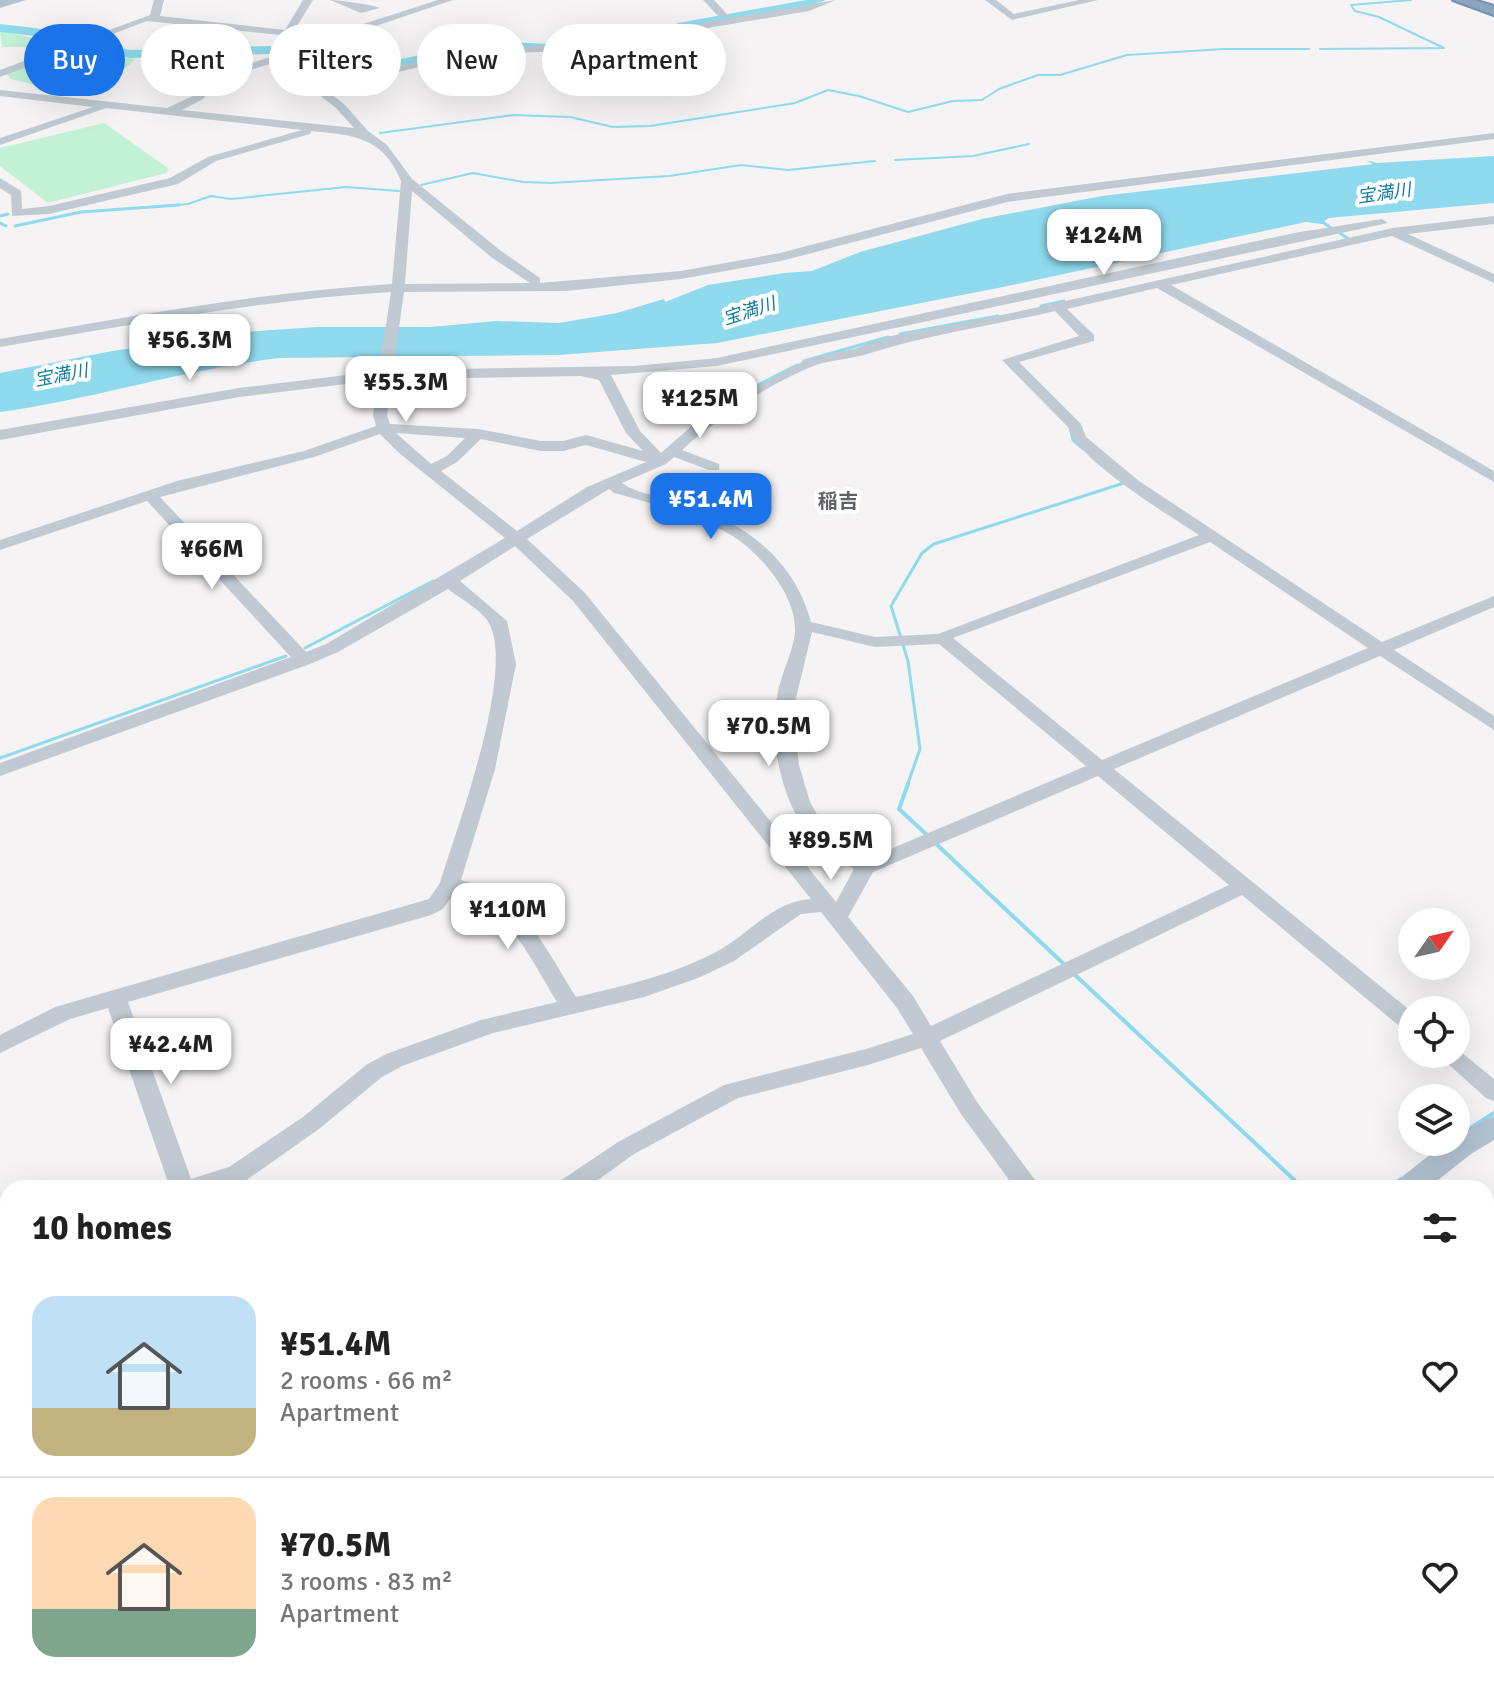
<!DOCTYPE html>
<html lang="en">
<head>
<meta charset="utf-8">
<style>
  body { margin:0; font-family:Signika,"Noto Sans JP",sans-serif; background:#f6f6f6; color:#222; height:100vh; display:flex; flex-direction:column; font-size:30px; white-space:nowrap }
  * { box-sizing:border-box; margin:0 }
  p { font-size:26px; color:#767676 }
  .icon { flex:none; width:44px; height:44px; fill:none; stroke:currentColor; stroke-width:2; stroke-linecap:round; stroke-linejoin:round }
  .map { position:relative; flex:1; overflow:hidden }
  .side { position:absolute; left:0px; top:1180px; width:1494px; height:512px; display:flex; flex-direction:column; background:#fff; border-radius:24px 24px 0 0; box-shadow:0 8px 32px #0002 }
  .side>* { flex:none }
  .banner { position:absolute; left:24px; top:24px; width:800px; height:72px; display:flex; gap:16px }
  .needle { width:52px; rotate:56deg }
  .buttons { position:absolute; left:1398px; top:908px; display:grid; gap:16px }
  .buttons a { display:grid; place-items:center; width:72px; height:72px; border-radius:50%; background:#fff; box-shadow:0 8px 32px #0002; font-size:40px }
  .price { position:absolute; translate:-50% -68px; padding:0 18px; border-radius:16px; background:#fff; color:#222; font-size:26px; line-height:52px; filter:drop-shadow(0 2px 4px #0008) }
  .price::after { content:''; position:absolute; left:50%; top:48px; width:24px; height:18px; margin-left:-12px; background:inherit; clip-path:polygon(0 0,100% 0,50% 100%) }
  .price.on { background:#1a73e8; color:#fff }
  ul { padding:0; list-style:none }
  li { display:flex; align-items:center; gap:24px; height:200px; padding:0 32px }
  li+li { border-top:2px solid #e0e0e0 }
  li span { display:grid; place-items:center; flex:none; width:224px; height:160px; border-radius:24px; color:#555 }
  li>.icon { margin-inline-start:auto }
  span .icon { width:96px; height:96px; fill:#fffc; stroke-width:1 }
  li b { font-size:34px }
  h2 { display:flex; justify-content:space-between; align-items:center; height:96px; padding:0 32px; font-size:34px }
  .pill { padding:0 28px; border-radius:36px; background:#fff; box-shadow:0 8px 32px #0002; font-size:28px; line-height:72px }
  .pill.on { background:#1a73e8; color:#fff }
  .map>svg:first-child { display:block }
  .green { fill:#c3f1d5 }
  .water { fill:#90daee }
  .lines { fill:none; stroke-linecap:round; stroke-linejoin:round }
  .stream-far2 { stroke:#90daee; stroke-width:2 }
  .stream-far1 { stroke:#90daee; stroke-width:3 }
  .stream { stroke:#90daee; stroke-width:4 }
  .river { fill:#90daee; fill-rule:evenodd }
  .highway-casing { stroke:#7690ad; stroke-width:4 }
  .minor { fill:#c1cad2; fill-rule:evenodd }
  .major { fill:#b3c2d1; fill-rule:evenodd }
  .highway { fill:#8ba5c1; fill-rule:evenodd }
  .labels { text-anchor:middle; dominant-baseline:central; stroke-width:8; stroke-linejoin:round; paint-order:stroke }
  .far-water-label { font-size:18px; font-style:italic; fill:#0c7c9b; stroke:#fff }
  .far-quarter-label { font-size:20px; font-weight:bold; fill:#5f6368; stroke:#fff }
</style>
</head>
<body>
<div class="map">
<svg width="1494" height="1692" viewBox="0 0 1494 1692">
  <rect width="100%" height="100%" fill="#f5f3f3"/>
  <path class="green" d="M0,31L57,43L64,46L60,50L64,52C87,46 111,56 135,59C121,76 97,80 82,96L10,79L4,69L26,60L51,57L23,47H2Z
    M104,123L168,168L166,173L48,203L0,166V148Z"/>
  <path class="water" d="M1494,156V203L1329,218L1324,221L1329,225L1306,222L1003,287L717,343L558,355L280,358C185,369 94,399 0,412V373L112,351L244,332L316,327H430L497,321L559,323L617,313L664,299L665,302L708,285L784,273L812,271L860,252L982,219L1102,196L1373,164L1366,160L1377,163Z"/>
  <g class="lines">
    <path class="stream-far2" d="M818,1L823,0
      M1320,49L1444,48L1379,17L1355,11L1351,5L1411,0
      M380,133L514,115L570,117L613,127L650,126L795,103L828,90L859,96L908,112L953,101L982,100L999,89L1038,75H1060L1127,55L1224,49H1309
      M895,160L973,156L1029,144
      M421,185L473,173L523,182L551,183L669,176L741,165L788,170L875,161
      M152,207L188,204L211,196L231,199L346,187L399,191"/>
    <path class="stream-far1" d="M0,216L8,214
      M0,223L6,226
      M1325,224L1349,239H1346
      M15,226L81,212L179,205
      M1041,306L1064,301
      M900,334L998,316
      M804,361L888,337
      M707,415L723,403L797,365
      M1070,427L1073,440L1083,449
      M305,648L433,581
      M0,758L286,656
      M907,786L920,749L908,661L891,606L922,553L934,544L1124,483"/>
    <path class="stream" d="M908,784L899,809L927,835
      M933,841L1067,967
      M1073,973L1303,1188
      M1469,1129L1494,1113
      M1389,1188L1401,1179"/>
    <path class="river" d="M806,0H826L785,14L678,31L671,27L678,23Z
      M0,24L35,28L130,50L269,46L368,66L487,41L549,44L616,34L623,38L616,42L549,52L487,49L368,74L269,54L130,58L35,36L0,32Z"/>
    <g class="highway-casing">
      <path id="highway" d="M1453,0H1474L1494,6V15Z"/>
    </g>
    <path class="minor" d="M154,0H164L160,16L285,30L303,0H313L287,42L354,27L438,0H453L361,31L283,49L284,53L335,70L377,71L475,48L571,45L836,0L809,11L571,51L475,54L377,77L334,76L291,63L344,104L368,131L387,145L412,179L501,251L540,278V283L681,271L780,253L1007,194L1494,133V139L1007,202L781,261L681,279L566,291L404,292L393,370L634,366L717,358L1294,233L1382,219L1388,223L717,366L611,375L640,431L661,453L701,418L807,359L854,349L891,336L993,317L1393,228L1494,216V224L1408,234L1494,274V283L1392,236L1171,285L1494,471V482L1157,288L1067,309L1094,335V341L1019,362L1081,424L1086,437L1139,481L1382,642L1494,596V607L1394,650L1494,716V730L1380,656L1114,769L1412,1012V1032L1404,1030L1242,895L940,1041L977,1102L1041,1188H1015L961,1114L921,1048L868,1065L738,1098L634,1154L587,1188H557L560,1181L618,1142L724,1085L866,1049L913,1034L897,1008L821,912L801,914L734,961L698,978L644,997L493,1033L402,1066L382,1077L319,1129L245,1181L222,1188H170L108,1008L70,1019L0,1053V1035L55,1007L429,899L440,883C457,827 514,676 490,625C484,611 459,598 448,589L338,652L310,664L0,776V763L291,657L147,501L0,550V540L177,481L304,451L376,426L373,415L378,380L239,397L0,440V430L239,388L379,371L391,292C259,300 130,325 0,347V339C130,317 260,292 392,284L401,181C383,136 352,135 311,131L310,134L216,161L178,184L49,214L12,216L11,195L0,188V178L21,191L22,209L49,206L170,178L208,157L302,130L106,108L0,145V138L93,107L0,96V90L167,108L195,95L214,74L274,56L273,49L281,35L147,21L0,77V70L150,15ZM277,62L336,108L354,128L182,110L203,99L222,78ZM412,191L491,257L530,283L405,284ZM1055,311L1079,336L1002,360L1069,428C1077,460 1169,515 1199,535L938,634L875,637L811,622C793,554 738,519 675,500C658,496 635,493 622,483L666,464L674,457L709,470H719V464L682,450C719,417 770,383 816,365C831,360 849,359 864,355C926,335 991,326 1055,311ZM581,376L599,380L626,433L643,451L586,435L563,441H541L478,429L390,424L387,415L392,379ZM396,433L465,438L447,456L431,464ZM380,434L399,453L505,538L326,644L306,652L160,497L314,457ZM481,439L541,451H563L586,445L646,462L587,487L517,531L441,471L457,462ZM609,489L614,493C653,504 694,513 729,534C759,551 797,595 795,632C793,654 780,675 777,697C769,740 781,801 810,836C822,849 839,859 854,869L836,902L585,593L527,539ZM1210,542L1368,648L1102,760L953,638ZM515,546L573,601L811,899C773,901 748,935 716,952C672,975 624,986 576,997C546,949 522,894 461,880L495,769L516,664L507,621L460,581ZM812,632L875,647L939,644L1086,766L867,859L823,825L810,802L799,765L793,710ZM1098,776L1229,885L931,1026L913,996L848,917L873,872ZM455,892C508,905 531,960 557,1002L481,1020L386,1054L366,1065L303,1117L229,1167L191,1179L128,1002L431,915L443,909Z
      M330,0C339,0 374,5 380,8L361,13Z
      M703,0H714L728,15L719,17Z
      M985,0H996L1014,14L1079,0H1098L1012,20Z
      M1456,1048L1494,1079V1101L1486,1098L1437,1054H1456Z
      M1486,1482L1494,1484V1510L1486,1508Z
      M8,1491V1519L0,1522V1494Z
      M304,1684H336L339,1692H307Z
      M761,1684H795L798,1692H764Z"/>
    <path class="major" d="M0,0H26L0,8Z
      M1494,1116V1140L1471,1154L1428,1188H1394L1398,1180L1446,1142H1456V1135Z
      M805,1684H848L845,1692H802Z
      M1434,1684H1478L1481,1692H1437Z"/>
    <use href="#highway" class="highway"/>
  </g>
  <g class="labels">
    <g class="far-water-label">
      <text transform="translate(1384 193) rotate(-8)">宝満川</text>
      <text transform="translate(749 311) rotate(-18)">宝満川</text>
      <text transform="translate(61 375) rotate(-11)">宝満川</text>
    </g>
    <g class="far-quarter-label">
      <text x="838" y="501">稲吉</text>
    </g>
  </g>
</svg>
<div class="buttons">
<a><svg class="needle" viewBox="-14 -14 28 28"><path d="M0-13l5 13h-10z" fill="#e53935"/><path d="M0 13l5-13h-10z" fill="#767676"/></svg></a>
<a><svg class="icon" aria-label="locate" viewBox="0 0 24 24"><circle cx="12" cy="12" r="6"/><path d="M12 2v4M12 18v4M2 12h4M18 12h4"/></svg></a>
<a><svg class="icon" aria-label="layers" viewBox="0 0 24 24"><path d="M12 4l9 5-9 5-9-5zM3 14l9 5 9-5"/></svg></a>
</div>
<b class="price" style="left:1104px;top:277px">¥124M</b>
<b class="price" style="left:190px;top:382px">¥56.3M</b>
<b class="price" style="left:406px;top:424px">¥55.3M</b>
<b class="price" style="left:700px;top:440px">¥125M</b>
<b class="price on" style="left:711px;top:541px">¥51.4M</b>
<b class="price" style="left:212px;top:591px">¥66M</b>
<b class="price" style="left:769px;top:768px">¥70.5M</b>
<b class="price" style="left:831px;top:882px">¥89.5M</b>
<b class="price" style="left:508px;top:951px">¥110M</b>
<b class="price" style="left:171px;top:1086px">¥42.4M</b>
<div class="banner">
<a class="pill on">Buy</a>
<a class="pill">Rent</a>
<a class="pill">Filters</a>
<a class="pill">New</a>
<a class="pill">Apartment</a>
</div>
<section class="side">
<h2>10 homes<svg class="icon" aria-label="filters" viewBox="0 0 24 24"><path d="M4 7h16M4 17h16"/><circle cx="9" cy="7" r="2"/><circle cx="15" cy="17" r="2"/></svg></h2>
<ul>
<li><span style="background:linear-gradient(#bfe0f5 70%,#c2b280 0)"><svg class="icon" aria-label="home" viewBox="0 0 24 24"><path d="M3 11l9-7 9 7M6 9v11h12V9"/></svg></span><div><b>¥51.4M</b><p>2 rooms · 66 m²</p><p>Apartment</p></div><svg class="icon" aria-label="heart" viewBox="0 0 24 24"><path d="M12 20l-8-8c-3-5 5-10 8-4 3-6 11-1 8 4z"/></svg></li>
<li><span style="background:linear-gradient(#ffd9b3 70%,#7fa58c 0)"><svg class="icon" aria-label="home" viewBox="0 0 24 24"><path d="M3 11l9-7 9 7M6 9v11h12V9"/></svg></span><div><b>¥70.5M</b><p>3 rooms · 83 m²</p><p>Apartment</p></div><svg class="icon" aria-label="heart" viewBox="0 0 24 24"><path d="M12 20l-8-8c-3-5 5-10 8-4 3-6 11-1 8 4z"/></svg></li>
</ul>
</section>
</div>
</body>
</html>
